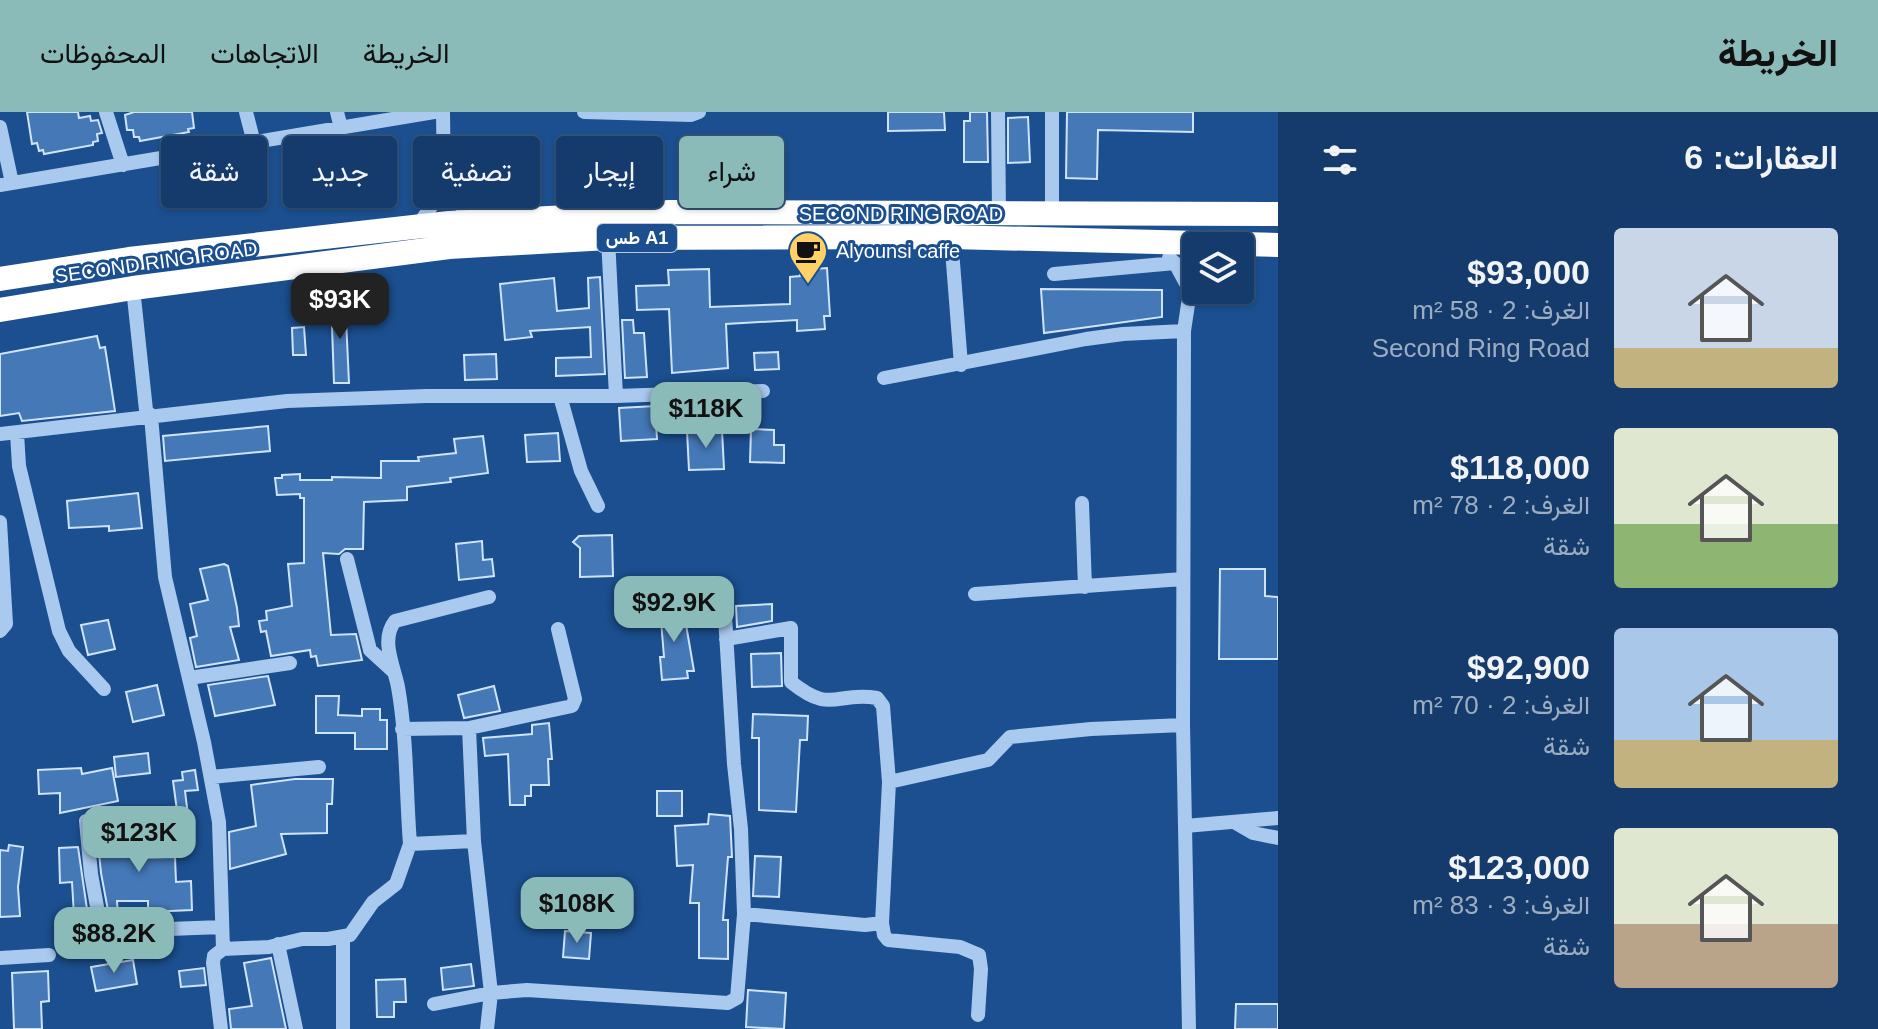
<!DOCTYPE html>
<html lang="ar">
<head>
<meta charset="utf-8">
<style>
  body { margin:0; font-family:Helvetica,Vazirmatn,sans-serif; background:#1d4271; color:#f1f3f6; direction:rtl; height:100vh; display:flex; flex-direction:column; font-size:30px; white-space:nowrap }
  * { box-sizing:border-box; margin:0 }
  p { font-size:26px; color:#9dadc1 }
  .icon { flex:none; width:44px; height:44px; fill:none; stroke:currentColor; stroke-width:2; stroke-linecap:round; stroke-linejoin:round }
  .map { position:relative; flex:1; overflow:hidden; direction:ltr }
  .panel { display:flex; flex-direction:column; background:#143b6b; width:600px }
  .panel>* { flex:none }
  .top-card { position:absolute; left:24px; top:24px; width:760px; height:72px; direction:rtl; display:flex; gap:16px }
  .controls { position:absolute; left:1182px; top:120px; display:grid; gap:16px }
  .controls a { display:grid; place-items:center; width:72px; height:72px; border-radius:8px; background:#143b6b; box-shadow:0 2px 6px #0004,0 0 0 2px #33557e; font-size:40px }
  .price { position:absolute; translate:-50% -68px; padding:0 18px; border-radius:16px; background:#8bbbb9; color:#111; font-size:26px; line-height:52px; filter:drop-shadow(0 2px 4px #0008) }
  .price::after { content:''; position:absolute; left:50%; top:48px; width:24px; height:18px; margin-left:-12px; background:inherit; clip-path:polygon(0 0,100% 0,50% 100%) }
  .price.active { background:#222; color:#fff }
  ul { padding:0; list-style:none }
  li { display:flex; align-items:center; gap:24px; height:200px; padding:0 40px }
  li span { display:grid; place-items:center; flex:none; width:224px; height:160px; border-radius:8px; color:#555 }
  li>.icon { margin-inline-start:auto }
  span .icon { width:96px; height:96px; fill:#fffc; stroke-width:1 }
  li b { font-size:34px }
  h2 { display:flex; justify-content:space-between; align-items:center; height:96px; padding:0 40px; font-size:34px }
  .pill { padding:0 28px; border-radius:8px; background:#143b6b; box-shadow:0 2px 6px #0004,0 0 0 2px #33557e; font-size:28px; line-height:72px }
  .pill.active { background:#8bbbb9; color:#111 }
  header { display:flex; align-items:center; gap:48px; box-sizing:border-box; height:112px; padding:0 40px; background:#8bbbb9; color:#111 }
  header strong { font-size:38px }
  nav { display:flex; gap:44px; margin-inline-start:auto; font-size:28px }
  main { display:flex; flex:1; min-height:0 }
  .map>svg:first-child { display:block }
  .building { fill:#4478b7; stroke:#cfe3fa; stroke-width:2 }
  .lines { fill:none; stroke-linecap:round; stroke-linejoin:round }
  .minor { stroke:#a9c9ee; stroke-width:14 }
  .highway { stroke:#fff; stroke-width:24 }
  .labels { text-anchor:middle; dominant-baseline:central; stroke-width:6; stroke-linejoin:round; paint-order:stroke }
  .shield { fill:#1b4f8f; stroke:#bbcadd; stroke-width:2 }
  .shield-label { font-size:18px; font-weight:bold; fill:#fff }
  .street-label { font-size:20px; fill:#fff; stroke:#1b4f8f }
  .poi-label { font-size:20px; fill:#fff; stroke:#1b4f8f; text-anchor:start }
</style>
</head>
<body>
<header>
<strong>الخريطة</strong>
<nav><a>الخريطة</a><a>الاتجاهات</a><a>المحفوظات</a></nav>
</header>
<main>
<section class="panel">
<h2>العقارات: 6<svg class="icon" aria-label="filters" viewBox="0 0 24 24"><path d="M4 7h16M4 17h16"/><circle cx="9" cy="7" r="2"/><circle cx="15" cy="17" r="2"/></svg></h2>
<ul>
<li><span style="background:linear-gradient(#c9d6e8 75%,#c2b280 0)"><svg class="icon" aria-label="home" viewBox="0 0 24 24"><path d="M3 11l9-7 9 7M6 9v11h12V9"/></svg></span><div><b>$93,000</b><p>الغرف: 2 · 58 m²</p><p>Second Ring Road</p></div></li>
<li><span style="background:linear-gradient(#dfe7d0 60%,#8fb573 0)"><svg class="icon" aria-label="home" viewBox="0 0 24 24"><path d="M3 11l9-7 9 7M6 9v11h12V9"/></svg></span><div><b>$118,000</b><p>الغرف: 2 · 78 m²</p><p>شقة</p></div></li>
<li><span style="background:linear-gradient(#a9c7e8 70%,#c2b280 0)"><svg class="icon" aria-label="home" viewBox="0 0 24 24"><path d="M3 11l9-7 9 7M6 9v11h12V9"/></svg></span><div><b>$92,900</b><p>الغرف: 2 · 70 m²</p><p>شقة</p></div></li>
<li><span style="background:linear-gradient(#dfe7d0 60%,#b9a48a 0)"><svg class="icon" aria-label="home" viewBox="0 0 24 24"><path d="M3 11l9-7 9 7M6 9v11h12V9"/></svg></span><div><b>$123,000</b><p>الغرف: 3 · 83 m²</p><p>شقة</p></div></li>
</ul>
</section>
<div class="map">
<svg width="1278" height="917" viewBox="0 0 1278 917">
  <rect width="100%" height="100%" fill="#1b4f8f"/>
  <path class="building" d="M27,0H78L79,6L90,4L91,9L98,8L102,21L97,22L98,29L93,30V33L44,42L43,38L39,39L37,31L32,32Z
    M134,0H192L194,16L188,17L189,20L140,29L139,25H134L133,18H127L125,3Z
    M888,0H944L945,18L888,19Z
    M970,0H987L988,50H964V9H970Z
    M1067,0H1193V20L1098,18L1097,67L1066,66Z
    M1028,5L1030,50L1008,51V6Z
    M827,156L830,204H824L825,217L797,219V208L726,212L728,256L672,261L669,197L637,198L636,174L669,173L668,158L709,157L710,195L790,192V165L800,164V158Z
    M600,165L605,262L556,264V246L591,245L590,215L530,219L532,225L505,228L500,172L554,166L557,199L589,196L588,166Z
    M1041,177L1162,178V205L1044,221Z
    M345,186L349,271H334L331,187Z
    M622,208H633L634,221H644L647,265L625,266Z
    M304,215L306,243H293L292,216Z
    M97,224L100,236L105,235L115,299L22,309L19,301L0,304V242Z
    M778,240L779,257L755,258L754,241Z
    M496,242L497,267L465,268L464,243Z
    M655,294L657,327L621,329L619,296Z
    M268,314L270,339L165,349L163,324Z
    M751,317L774,318V333H784V351L750,350Z
    M722,318L724,357L689,358L687,319Z
    M558,321L560,349L527,350L525,323Z
    M483,324L488,361L450,366L451,370L407,375V388L364,390L363,437H345L339,442L323,441L331,523L356,522L362,548L318,554L316,544L311,545L310,538L271,544L266,519L261,520L259,509L267,508L266,499L292,494L288,452L304,451V386H300V382L277,383L275,366H282V363L300,362V368H332V365L381,366V349H419L418,345L456,341L454,327Z
    M138,381L142,416L109,419V414L69,416L67,389Z
    M612,423L613,464L580,465V436L573,430L579,424Z
    M482,429L483,448L492,447L494,464L459,468L456,432Z
    M224,452L228,454L237,496L239,514L230,515L239,548L196,555L190,526L197,524L190,492L208,488L200,457Z
    M1220,457H1265V484L1278,485V547H1219Z
    M772,492V509L737,515L736,494Z
    M683,495L694,559H687L688,566L662,568L660,545H664L661,509H654L653,497Z
    M108,508L115,537L88,543L81,513Z
    M781,541L782,574L752,575L751,542Z
    M268,564L275,593L215,604L208,573Z
    M157,573L164,603L133,610L126,580Z
    M494,574L500,599L464,606L458,583Z
    M316,584H339L338,603L362,604V597H380V608H387V637H355V621H316Z
    M753,602L808,604L807,628H800L796,700L759,698V626H752Z
    M549,611L552,647H548L549,673H531V684H525V693H510L508,642L485,644L483,626L532,622V613Z
    M148,641L150,661L116,665L114,645Z
    M81,656L82,662L112,656L118,689L60,701V681L39,682L38,658Z
    M195,658L198,678L185,679L190,720L180,721L173,669L183,668L182,660Z
    M295,667H333L332,692H327V721L281,722L286,742L230,757L229,720L256,714L251,673Z
    M657,679H682V704H657Z
    M709,702L730,704L732,745H728L723,808H728V847L699,846V791H690L693,753L677,754L675,714L708,712Z
    M107,710V720L143,718L144,746L175,745L176,770L191,769L192,798L148,800V789H117L118,803L109,804L101,761L96,711Z
    M9,733L23,735L18,775L20,804L0,805V738L8,739Z
    M78,735L88,804H74L72,770L60,771L59,736Z
    M755,744L781,745L779,785L753,784Z
    M565,819L591,821L589,847L563,845Z
    M271,846L286,917H231L229,897L252,894L244,851Z
    M133,848L137,872L96,879L91,855Z
    M471,852L474,874L443,878L441,856Z
    M204,856L206,873L181,875L179,859Z
    M48,859L49,889L41,890L42,917H14L12,861Z
    M405,867L406,890H394V905H377L376,868Z
    M748,878L786,881L784,917L746,915Z
    M1236,892H1278V917H1235Z"/>
  <g class="lines">
    <path class="minor" d="M106,0L123,53
      M246,0L254,31
      M337,0L341,16
      M584,0L691,3L699,0
      M998,0L999,101
      M1052,0V101
      M0,15L12,71
      M0,73L434,0
      M444,76L477,110
      M417,115L444,76L443,0
      M951,125L961,253
      M608,126L616,284
      M1169,146L1175,151L1190,179
      M1054,162L1175,151
      M133,176L146,298L151,304L165,465L204,630L219,710L223,837
      M884,266L1086,227L1123,222L1184,219
      M560,284L581,359L598,394
      M17,321L19,354L59,519L69,539L104,577
      M0,322L287,289L426,284H616L763,279
      M1082,391L1085,475
      M0,410L6,512L0,519
      M347,447L370,538L393,559
      M975,482L1183,467
      M726,527L791,516V570C832,603 835,579 877,586L883,594L889,670
      M189,566L290,551
      M402,617L469,616
      M211,665L319,655
      M86,709L91,762L100,811L116,819L222,815
      M1234,710L1253,721L1278,726
      M1185,714L1278,706
      M410,732C406,681 407,626 398,575C394,554 380,528 395,509L489,485
      M744,802L865,813L882,811
      M343,826V917
      M278,832L296,917
      M0,846L49,843
      M434,892L491,881L527,878L728,891L737,886L744,802L741,717L734,652L725,504
      M978,903L981,857L979,843L960,835L888,828L884,823L882,811L889,670L988,648L1010,625L1091,617L1183,613
      M221,917L213,851L214,844L223,837L269,835L302,827H328L350,823L373,790L396,772L410,732L474,729
      M487,917L491,881L474,729L469,616L572,594L575,587L558,517
      M1189,917L1183,613L1184,219L1190,179L1196,169"/>
    <path class="highway" d="M0,167L129,147L449,111L669,100L1278,102
      M0,198L133,176L449,135L608,126L951,125L1278,133"/>
  </g>
  <defs>
    <g id="cafe-pin" transform="scale(2)"><path d="M0 17L-7.5 6A9.5 9.5 0 1 1 7.5 6Z" fill="#ffd166" stroke="#1b4f8f"/><path d="M-5.5-4.5H6V0H3Q3 3.5 0 3.5H-2.5Q-5.5 3.5-5.5 0ZM3-3.2v2h1.7v-2ZM-6 4.5H4V6H-6Z" fill="#111"/></g>
  </defs>
  <g fill-rule="evenodd">
    <use href="#cafe-pin" x="808" y="139"/>
  </g>
  <g class="labels">
    <rect class="shield" x="597" y="112" width="80" height="28" rx="6"/>
    <g class="shield-label">
      <text x="637" y="126">طس A1</text>
    </g>
    <g class="street-label">
      <text x="901" y="102">SECOND RING ROAD</text>
      <text transform="translate(156 150) rotate(-8)">SECOND RING ROAD</text>
    </g>
    <g class="poi-label">
      <text x="836" y="139">Alyounsi caffe</text>
    </g>
  </g>
</svg>
<div class="controls">
<a><svg class="icon" aria-label="layers" viewBox="0 0 24 24"><path d="M12 4l9 5-9 5-9-5zM3 14l9 5 9-5"/></svg></a>
</div>
<b class="price active" style="left:340px;top:229px">$93K</b>
<b class="price" style="left:706px;top:338px">$118K</b>
<b class="price" style="left:674px;top:532px">$92.9K</b>
<b class="price" style="left:139px;top:762px">$123K</b>
<b class="price" style="left:577px;top:833px">$108K</b>
<b class="price" style="left:114px;top:863px">$88.2K</b>
<div class="top-card">
<a class="pill active">شراء</a>
<a class="pill">إيجار</a>
<a class="pill">تصفية</a>
<a class="pill">جديد</a>
<a class="pill">شقة</a>
</div>
</div>
</main>
</body>
</html>
